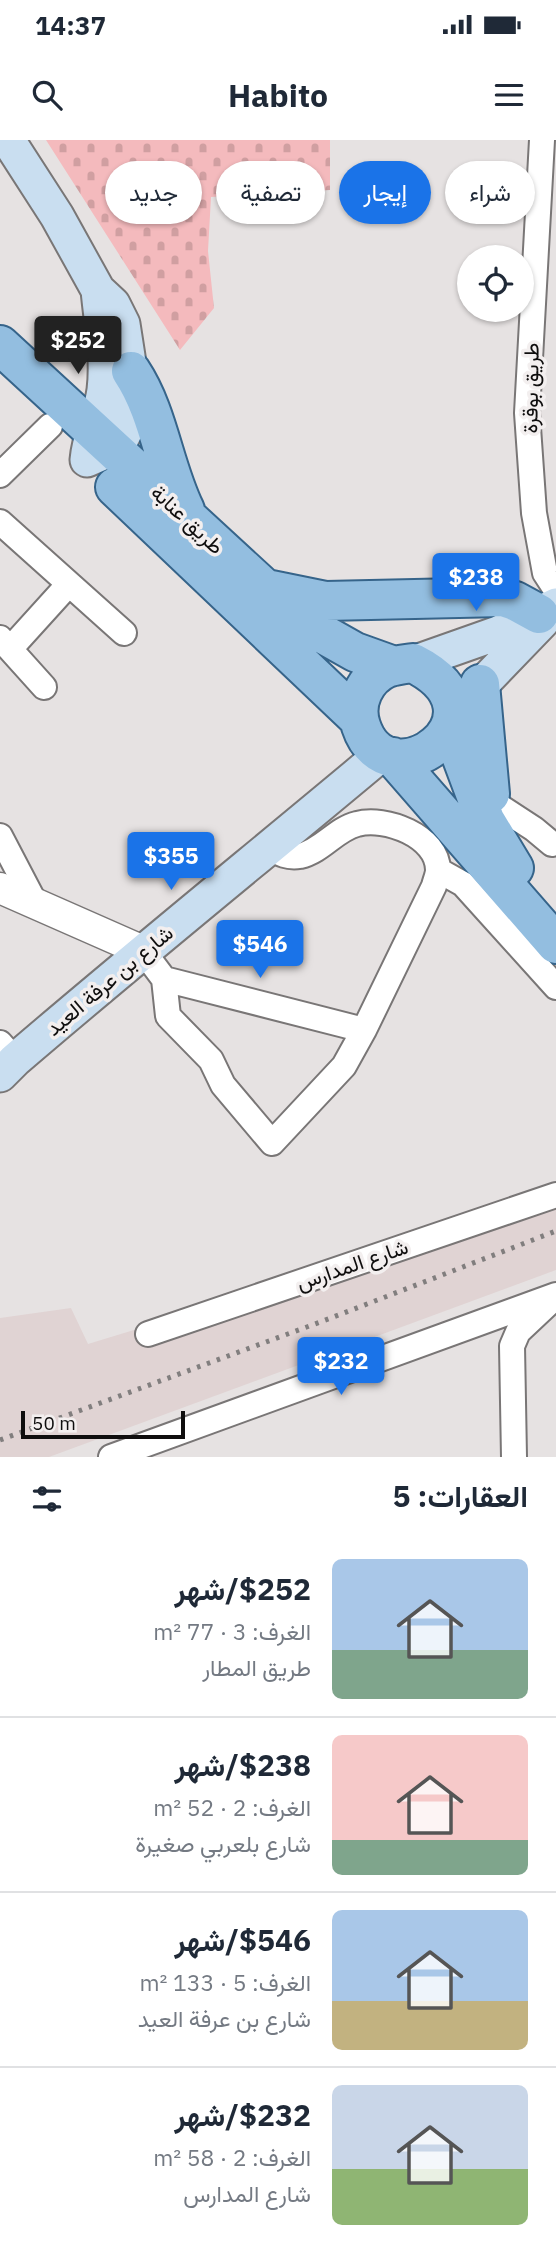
<!DOCTYPE html>
<html lang="ar">
<head>
<meta charset="utf-8">
<style>
  body { margin:0; font-family:"IBM Plex Sans",Vazirmatn,sans-serif; background:#f2f2f3; color:#1f2937; direction:rtl; height:100vh; display:flex; flex-direction:column; font-size:26px; white-space:nowrap }
  * { box-sizing:border-box; margin:0 }
  p { font-size:23px; color:#747a83 }
  .icon { flex:none; width:38px; height:38px; fill:none; stroke:currentColor; stroke-width:2; stroke-linecap:round; stroke-linejoin:round }
  .map { position:relative; height:1317px; overflow:hidden; direction:ltr }
  .details { display:flex; flex-direction:column; background:#fff; flex:1 }
  .details>* { flex:none }
  .banner { position:absolute; left:21px; top:21px; width:514px; height:63px; direction:rtl; display:flex; gap:14px }
  .controls { position:absolute; left:457px; top:105px; display:grid; gap:14px }
  .controls a { display:grid; place-items:center; width:77px; height:77px; border-radius:50%; background:#fff; box-shadow:0 2px 5px #0004; font-size:35px }
  .scale { position:absolute; left:21px; bottom:18px; width:164px; box-sizing:border-box; padding-left:7px; border:4px solid #0f0e0e; border-top:0; font-size:19px; line-height:24px; white-space:nowrap; color:#0f0e0e; -webkit-text-stroke:5px #f3efef; paint-order:stroke }
  .price { position:absolute; translate:-50% -60px; padding:0 16px; border-radius:7px; background:#1a73e8; color:#fff; font-size:23px; line-height:46px; filter:drop-shadow(0 2px 4px #0008) }
  .price::after { content:''; position:absolute; left:50%; top:42px; width:21px; height:16px; margin-left:-10px; background:inherit; clip-path:polygon(0 0,100% 0,50% 100%) }
  .price.selected { background:#222; color:#fff }
  ul { padding:0; list-style:none }
  li { display:flex; align-items:center; gap:21px; height:175px; padding:0 28px }
  li+li { border-top:2px solid #e0e1e3 }
  li span { display:grid; place-items:center; flex:none; width:196px; height:140px; border-radius:10px; color:#555 }
  li>.icon { margin-inline-start:auto }
  span .icon { width:84px; height:84px; fill:#fffc; stroke-width:1 }
  li b { font-size:30px }
  h2 { display:flex; justify-content:space-between; align-items:center; height:84px; padding:0 28px; font-size:30px }
  .tag { padding:0 24px; border-radius:32px; background:#fff; box-shadow:0 2px 5px #0004; font-size:24px; line-height:63px }
  .tag.selected { background:#1a73e8; color:#fff }
  .status { display:flex; justify-content:space-between; align-items:center; height:49px; padding:0 35px; background:#fff; direction:ltr }
  .status svg { height:19px; fill:currentColor }
  header { display:flex; justify-content:space-between; align-items:center; height:91px; padding:0 28px; background:#fff; font-size:32px; font-weight:700 }
  .map>svg:first-child { display:block }
  .built { fill:#e0d3d3 }
  .cemetery { fill:url(#cemetery-stones) }
  .lines { fill:none; stroke-linecap:round; stroke-linejoin:round }
  .minor-casing { stroke:#797676; stroke-width:28 }
  .tertiary-casing { stroke:#797676; stroke-width:33 }
  .secondary-casing { stroke:#797676; stroke-width:37 }
  .primary-casing { stroke:#36648a; stroke-width:42 }
  .minor { stroke:#fff; stroke-width:24 }
  .tertiary { stroke:#fff; stroke-width:30 }
  .secondary { stroke:#c9def0; stroke-width:33 }
  .primary { stroke:#93bee0; stroke-width:38 }
  .rail { stroke:#817e7e; stroke-width:5; stroke-dasharray:3.5 7; stroke-linecap:butt }
  .labels { text-anchor:middle; dominant-baseline:central; stroke-width:7; stroke-linejoin:round; paint-order:stroke }
  .street-label { font-size:21px; fill:#0f0e0e; stroke:#f3efef }
</style>
</head>
<body>
<div class="status"><b>14:37</b><svg viewBox="0 0 49 12"><path d="M0 12V9h3v3zM5 12V6h3v6zM10 12V3h3v9zM15 12V0h3v12zM26 1h20v11H26zM47 4h2v5h-2z"/></svg></div>
<header><svg class="icon" aria-label="menu" viewBox="0 0 24 24"><path d="M4 6h16M4 12h16M4 18h16"/></svg>Habito<svg class="icon" aria-label="search" viewBox="0 0 24 24"><circle cx="10" cy="10" r="6"/><path d="M15 15l6 6"/></svg></header>
<div class="map">
<svg width="556" height="1317" viewBox="0 0 556 1317">
  <defs>
    <pattern id="cemetery-stones" width="16" height="16" patternUnits="userSpaceOnUse" patternTransform="scale(1.75)"><rect width="16" height="16" fill="#f4babd"/><path d="M2 7V4a2 2 0 0 1 4 0v3zM10 15v-3a2 2 0 0 1 4 0v3z" fill="#d09fa1"/></pattern>
  </defs>
  <rect width="100%" height="100%" fill="#e6e2e2"/>
  <path class="built" d="M556,1061V1130L49,1317H0V1178L71,1168L88,1204Z"/>
  <path class="cemetery" d="M46,0H330V50L211,57L208,111L214,168L180,210Z"/>
  <g class="lines">
    <g class="minor-casing">
      <path id="minor" d="M542,0L527,273L534,373L545,433L556,450
        M0,335L50,286
        M0,382L124,493
        M0,498L44,547
        M10,509L68,445
        M491,661L534,689L552,704
        M0,696L35,763
        M438,730L463,744L556,847
        M143,811L164,839L364,890
        M164,839L168,876L211,920L223,945L272,1003L344,926L364,890L434,746C435,741 438,735 438,730C438,696 385,676 357,684C336,689 322,711 300,716C288,718 280,714 270,708
        M0,903L15,920
        M148,1194L556,1055
        M111,1317L556,1155
        M514,1317L512,1206L518,1192L551,1161"/>
    </g>
    <g class="tertiary-casing">
      <path id="tertiary" d="M0,748L143,811"/>
    </g>
    <g class="secondary-casing">
      <path id="secondary" d="M8,0L57,76L98,150L113,164L123,184L132,242L133,262L130,282L121,300L112,309L87,320C89,295 101,274 104,250C108,217 101,183 98,150
        M413,523L498,493L556,465
        M463,564L542,482
        M0,935L15,920C136,816 260,716 383,613"/>
    </g>
    <g class="primary-casing">
      <path id="primary" d="M0,205L300,481L355,512L394,526
        M131,231C159,273 163,325 185,370
        M115,347L359,579
        M267,449L326,461L503,457L515,461L539,474
        M413,523C517,575 388,668 361,586C353,563 365,538 387,528C395,525 405,524 413,523Z
        M480,544L490,654
        M450,586L485,680L514,728
        M393,617L556,804"/>
    </g>
    <use href="#minor" class="minor"/>
    <use href="#tertiary" class="tertiary"/>
    <use href="#secondary" class="secondary"/>
    <use href="#primary" class="primary"/>
    <path class="rail" d="M0,1300L323,1181L556,1091"/>
  </g>
  <g class="labels">
    <g class="street-label">
      <text transform="translate(530 248) rotate(-89)">طريق بوقرة</text>
      <text transform="translate(188 379) rotate(43)">طريق عنابة</text>
      <text transform="translate(109 840) rotate(-40)">شارع بن عرفة العيد</text>
      <text transform="translate(352 1124) rotate(-19)">شارع المدارس</text>
    </g>
  </g>
</svg>
<div class="controls">
<a><svg class="icon" aria-label="locate" viewBox="0 0 24 24"><circle cx="12" cy="12" r="6"/><path d="M12 2v4M12 18v4M2 12h4M18 12h4"/></svg></a>
</div>
<div class="scale">50 m</div>
<b class="price selected" style="left:78px;top:236px">$252</b>
<b class="price" style="left:476px;top:473px">$238</b>
<b class="price" style="left:171px;top:752px">$355</b>
<b class="price" style="left:260px;top:840px">$546</b>
<b class="price" style="left:341px;top:1257px">$232</b>
<div class="banner">
<a class="tag">شراء</a>
<a class="tag selected">إيجار</a>
<a class="tag">تصفية</a>
<a class="tag">جديد</a>
</div>
</div>
<section class="details">
<h2>العقارات: 5<svg class="icon" aria-label="filters" viewBox="0 0 24 24"><path d="M4 7h16M4 17h16"/><circle cx="9" cy="7" r="2"/><circle cx="15" cy="17" r="2"/></svg></h2>
<ul>
<li><span style="background:linear-gradient(#a9c7e8 65%,#7fa58c 0)"><svg class="icon" aria-label="home" viewBox="0 0 24 24"><path d="M3 11l9-7 9 7M6 9v11h12V9"/></svg></span><div><b>$252/شهر</b><p>الغرف: 3 · 77 m²</p><p>طريق المطار</p></div></li>
<li><span style="background:linear-gradient(#f6c9c9 75%,#7fa58c 0)"><svg class="icon" aria-label="home" viewBox="0 0 24 24"><path d="M3 11l9-7 9 7M6 9v11h12V9"/></svg></span><div><b>$238/شهر</b><p>الغرف: 2 · 52 m²</p><p>شارع بلعربي صغيرة</p></div></li>
<li><span style="background:linear-gradient(#a9c7e8 65%,#c2b280 0)"><svg class="icon" aria-label="home" viewBox="0 0 24 24"><path d="M3 11l9-7 9 7M6 9v11h12V9"/></svg></span><div><b>$546/شهر</b><p>الغرف: 5 · 133 m²</p><p>شارع بن عرفة العيد</p></div></li>
<li><span style="background:linear-gradient(#c9d6e8 60%,#8fb573 0)"><svg class="icon" aria-label="home" viewBox="0 0 24 24"><path d="M3 11l9-7 9 7M6 9v11h12V9"/></svg></span><div><b>$232/شهر</b><p>الغرف: 2 · 58 m²</p><p>شارع المدارس</p></div></li>
</ul>
</section>
</body>
</html>
